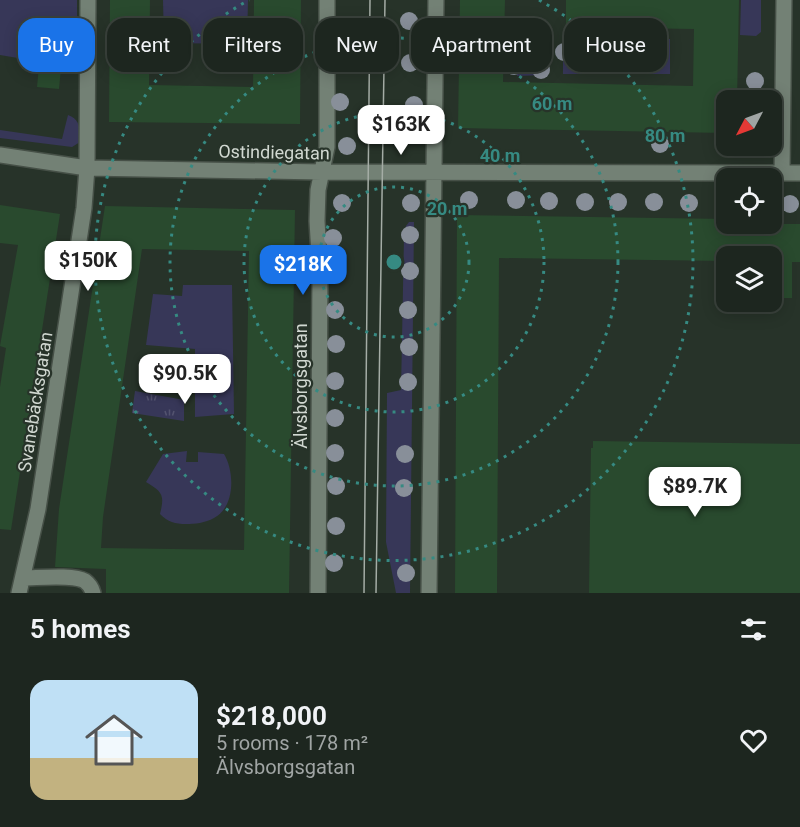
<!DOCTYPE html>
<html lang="en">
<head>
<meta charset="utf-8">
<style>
  body { margin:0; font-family:Roboto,sans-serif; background:#2a322c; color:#f1f3f6; height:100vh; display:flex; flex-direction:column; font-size:22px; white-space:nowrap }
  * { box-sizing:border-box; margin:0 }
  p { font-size:20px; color:#a0a5a4 }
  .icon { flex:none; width:33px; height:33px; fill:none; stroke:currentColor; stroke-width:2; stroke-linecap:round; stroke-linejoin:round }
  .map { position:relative; height:593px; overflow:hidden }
  .details { display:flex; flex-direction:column; background:#1d261f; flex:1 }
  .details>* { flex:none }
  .hud { position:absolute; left:18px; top:18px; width:765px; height:54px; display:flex; gap:12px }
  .needle { width:39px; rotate:229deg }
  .tools { position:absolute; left:716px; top:90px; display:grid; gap:12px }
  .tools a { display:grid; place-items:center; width:66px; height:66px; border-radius:12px; background:#1d261f; box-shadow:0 3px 15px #0003,0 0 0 2px #3b433d; font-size:30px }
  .price { position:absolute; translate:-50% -51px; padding:0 14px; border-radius:12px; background:#fff; color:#222; font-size:20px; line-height:39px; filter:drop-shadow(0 2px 3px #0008) }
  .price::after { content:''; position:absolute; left:50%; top:36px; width:18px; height:14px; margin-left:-9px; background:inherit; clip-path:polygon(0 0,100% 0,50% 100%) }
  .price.on { background:#1a73e8; color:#fff }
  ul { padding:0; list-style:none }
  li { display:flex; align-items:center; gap:18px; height:150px; padding:0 30px }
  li+li { border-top:2px solid #3b433d }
  li span { display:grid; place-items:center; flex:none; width:168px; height:120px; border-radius:18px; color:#555 }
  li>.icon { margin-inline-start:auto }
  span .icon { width:72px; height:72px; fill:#fffc; stroke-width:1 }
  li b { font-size:26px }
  h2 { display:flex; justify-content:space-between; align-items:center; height:72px; padding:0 30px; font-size:26px }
  .tag { padding:0 21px; border-radius:18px; background:#1d261f; box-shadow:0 3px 15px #0003,0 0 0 2px #3b433d; font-size:21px; line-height:54px }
  .tag.on { background:#1a73e8; color:#fff }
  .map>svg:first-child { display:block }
  .green { fill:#373758 }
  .park { fill:url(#park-tufts) }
  .building { fill:#294a2e; fill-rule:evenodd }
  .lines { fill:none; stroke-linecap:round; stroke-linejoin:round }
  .minor-casing { stroke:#465047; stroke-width:18 }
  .minor { stroke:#738175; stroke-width:15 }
  .tram { stroke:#a5ada6; stroke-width:1.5 }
  .tree { fill:#888f99 }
  .ring { fill:none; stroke:#368a82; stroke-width:3; stroke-dasharray:3 6 }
  .labels { text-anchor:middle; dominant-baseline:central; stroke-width:4.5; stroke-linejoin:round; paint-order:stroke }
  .street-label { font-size:18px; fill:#d1d8d1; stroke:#273329 }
  .centre { fill:#368a82; stroke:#273329; stroke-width:3 }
  .ring-label { font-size:18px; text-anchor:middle; font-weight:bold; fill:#368a82; stroke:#273329; stroke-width:4.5; stroke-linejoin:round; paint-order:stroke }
</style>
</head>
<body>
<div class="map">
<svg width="800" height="593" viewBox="0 0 800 593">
  <defs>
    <pattern id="park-tufts" width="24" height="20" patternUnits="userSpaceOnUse" patternTransform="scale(1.5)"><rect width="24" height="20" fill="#373758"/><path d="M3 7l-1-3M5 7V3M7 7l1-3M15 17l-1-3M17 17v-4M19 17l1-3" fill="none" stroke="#53536f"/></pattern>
  </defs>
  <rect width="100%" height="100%" fill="#273329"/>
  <path class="green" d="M0,0H77V68L0,55Z
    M163,0H248L247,44L164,43Z
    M741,0H761V32L756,36L740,35Z
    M619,39H670V74H619Z
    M68,115C80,119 81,130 80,142L72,147L0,138V130L62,139Z
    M409,222H414L410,593H396L386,542L387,393L401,390L404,237L406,226Z
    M183,285H232L234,414L195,417V349L146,345L153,294L182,296Z
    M187,451L186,462H198V452L224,454C235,472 235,507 214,518C205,523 195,524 186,524C175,524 168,522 160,514C165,494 162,492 146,482L163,454Z"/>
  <path class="park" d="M517,32H544V75L517,76Z
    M563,39H619V74H563Z
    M135,391L184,400V421L132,413Z"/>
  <path class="building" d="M110,0H150L149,85L253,87L254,0H301L300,124L109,122Z
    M460,0H505L503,82L693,86L694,29L566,27V0H739L737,100H726V133L458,128Z
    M39,66L61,68L59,89L37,87Z
    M0,205L60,214L11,530L0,529V387L6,348L0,346L18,245L0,243Z
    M105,206L295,210L289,593H106V569L55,567L59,509ZM142,249L249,251L244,550L101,548L103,517Z
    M457,215L726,219V224H800V262H792V298H771V256H726V261L499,258L497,593H455Z
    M593,441L800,444V593H589L591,448H593Z"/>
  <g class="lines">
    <g class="minor-casing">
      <path id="minor" d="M0,155L87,168L322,172L800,173
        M782,173L784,0
        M23,578C38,578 73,574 85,581C89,584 92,589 93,593
        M19,593L38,509L84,208L87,168L88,0
        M318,593L320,271L317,221L318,190L327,147V0
        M429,593L436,0"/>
    </g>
    <use href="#minor" class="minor"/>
    <path class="tram" d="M364,593L370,0
      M376,593L385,0"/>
  </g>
  <g class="tree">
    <circle cx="409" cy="21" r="9"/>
    <circle cx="564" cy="52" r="9"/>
    <circle cx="609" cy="53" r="9"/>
    <circle cx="410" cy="63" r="9"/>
    <circle cx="514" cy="66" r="9"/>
    <circle cx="541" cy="70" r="9"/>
    <circle cx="755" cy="81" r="9"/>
    <circle cx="340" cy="102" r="9"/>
    <circle cx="414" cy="105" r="9"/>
    <circle cx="660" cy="144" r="9"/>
    <circle cx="347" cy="146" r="9"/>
    <circle cx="469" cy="200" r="9"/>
    <circle cx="516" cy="200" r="9"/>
    <circle cx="549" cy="201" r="9"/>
    <circle cx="585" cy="202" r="9"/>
    <circle cx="618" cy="202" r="9"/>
    <circle cx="654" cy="202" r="9"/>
    <circle cx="342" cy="203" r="9"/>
    <circle cx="411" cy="203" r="9"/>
    <circle cx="689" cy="203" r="9"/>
    <circle cx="790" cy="204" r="9"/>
    <circle cx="410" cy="235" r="9"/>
    <circle cx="333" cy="238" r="9"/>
    <circle cx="410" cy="271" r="9"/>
    <circle cx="335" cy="274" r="9"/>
    <circle cx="335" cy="310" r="9"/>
    <circle cx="408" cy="310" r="9"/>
    <circle cx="336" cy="344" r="9"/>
    <circle cx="409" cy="347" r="9"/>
    <circle cx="335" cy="381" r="9"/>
    <circle cx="408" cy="382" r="9"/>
    <circle cx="335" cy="418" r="9"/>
    <circle cx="335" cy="453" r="9"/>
    <circle cx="405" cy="454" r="9"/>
    <circle cx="336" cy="486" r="9"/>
    <circle cx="404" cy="488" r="9"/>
    <circle cx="336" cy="526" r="9"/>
    <circle cx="334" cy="563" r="9"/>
    <circle cx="406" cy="573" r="9"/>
  </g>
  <g class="ring">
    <circle cx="394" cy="262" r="75"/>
    <circle cx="394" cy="262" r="150"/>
    <circle cx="394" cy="262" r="224"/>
    <path d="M539 0A299 299 0 1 1 249 0"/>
  </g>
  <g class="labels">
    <g class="street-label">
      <text transform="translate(274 152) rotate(1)">Ostindiegatan</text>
      <text transform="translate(300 386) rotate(-90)">Älvsborgsgatan</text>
      <text transform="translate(35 402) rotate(-81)">Svanebäcksgatan</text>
    </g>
  </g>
  <circle cx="394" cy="262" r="9" class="centre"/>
  <g class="ring-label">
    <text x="552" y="110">60 m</text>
    <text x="665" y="142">80 m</text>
    <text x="500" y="162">40 m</text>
    <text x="447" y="215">20 m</text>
  </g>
</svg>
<div class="tools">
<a><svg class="needle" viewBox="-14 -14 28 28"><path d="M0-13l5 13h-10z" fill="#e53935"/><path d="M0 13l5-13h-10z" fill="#a0a5a4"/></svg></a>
<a><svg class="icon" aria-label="locate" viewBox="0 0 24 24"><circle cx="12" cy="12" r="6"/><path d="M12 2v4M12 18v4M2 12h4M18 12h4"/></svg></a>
<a><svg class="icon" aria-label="layers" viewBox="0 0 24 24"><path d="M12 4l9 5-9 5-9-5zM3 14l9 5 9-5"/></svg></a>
</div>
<b class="price" style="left:401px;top:156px">$163K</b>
<b class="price" style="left:88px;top:292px">$150K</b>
<b class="price on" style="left:303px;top:296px">$218K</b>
<b class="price" style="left:185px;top:405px">$90.5K</b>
<b class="price" style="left:695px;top:518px">$89.7K</b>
<div class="hud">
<a class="tag on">Buy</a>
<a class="tag">Rent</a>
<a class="tag">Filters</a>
<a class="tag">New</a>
<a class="tag">Apartment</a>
<a class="tag">House</a>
</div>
</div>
<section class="details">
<h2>5 homes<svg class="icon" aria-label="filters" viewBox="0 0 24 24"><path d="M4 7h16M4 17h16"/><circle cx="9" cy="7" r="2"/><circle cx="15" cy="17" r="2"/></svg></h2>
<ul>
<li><span style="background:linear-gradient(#bfe0f5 65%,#c2b280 0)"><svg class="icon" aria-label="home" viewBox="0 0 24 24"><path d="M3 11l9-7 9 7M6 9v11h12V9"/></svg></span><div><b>$218,000</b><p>5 rooms · 178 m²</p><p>Älvsborgsgatan</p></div><svg class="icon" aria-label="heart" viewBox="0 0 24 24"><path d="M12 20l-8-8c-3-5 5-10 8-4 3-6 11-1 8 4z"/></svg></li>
</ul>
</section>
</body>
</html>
